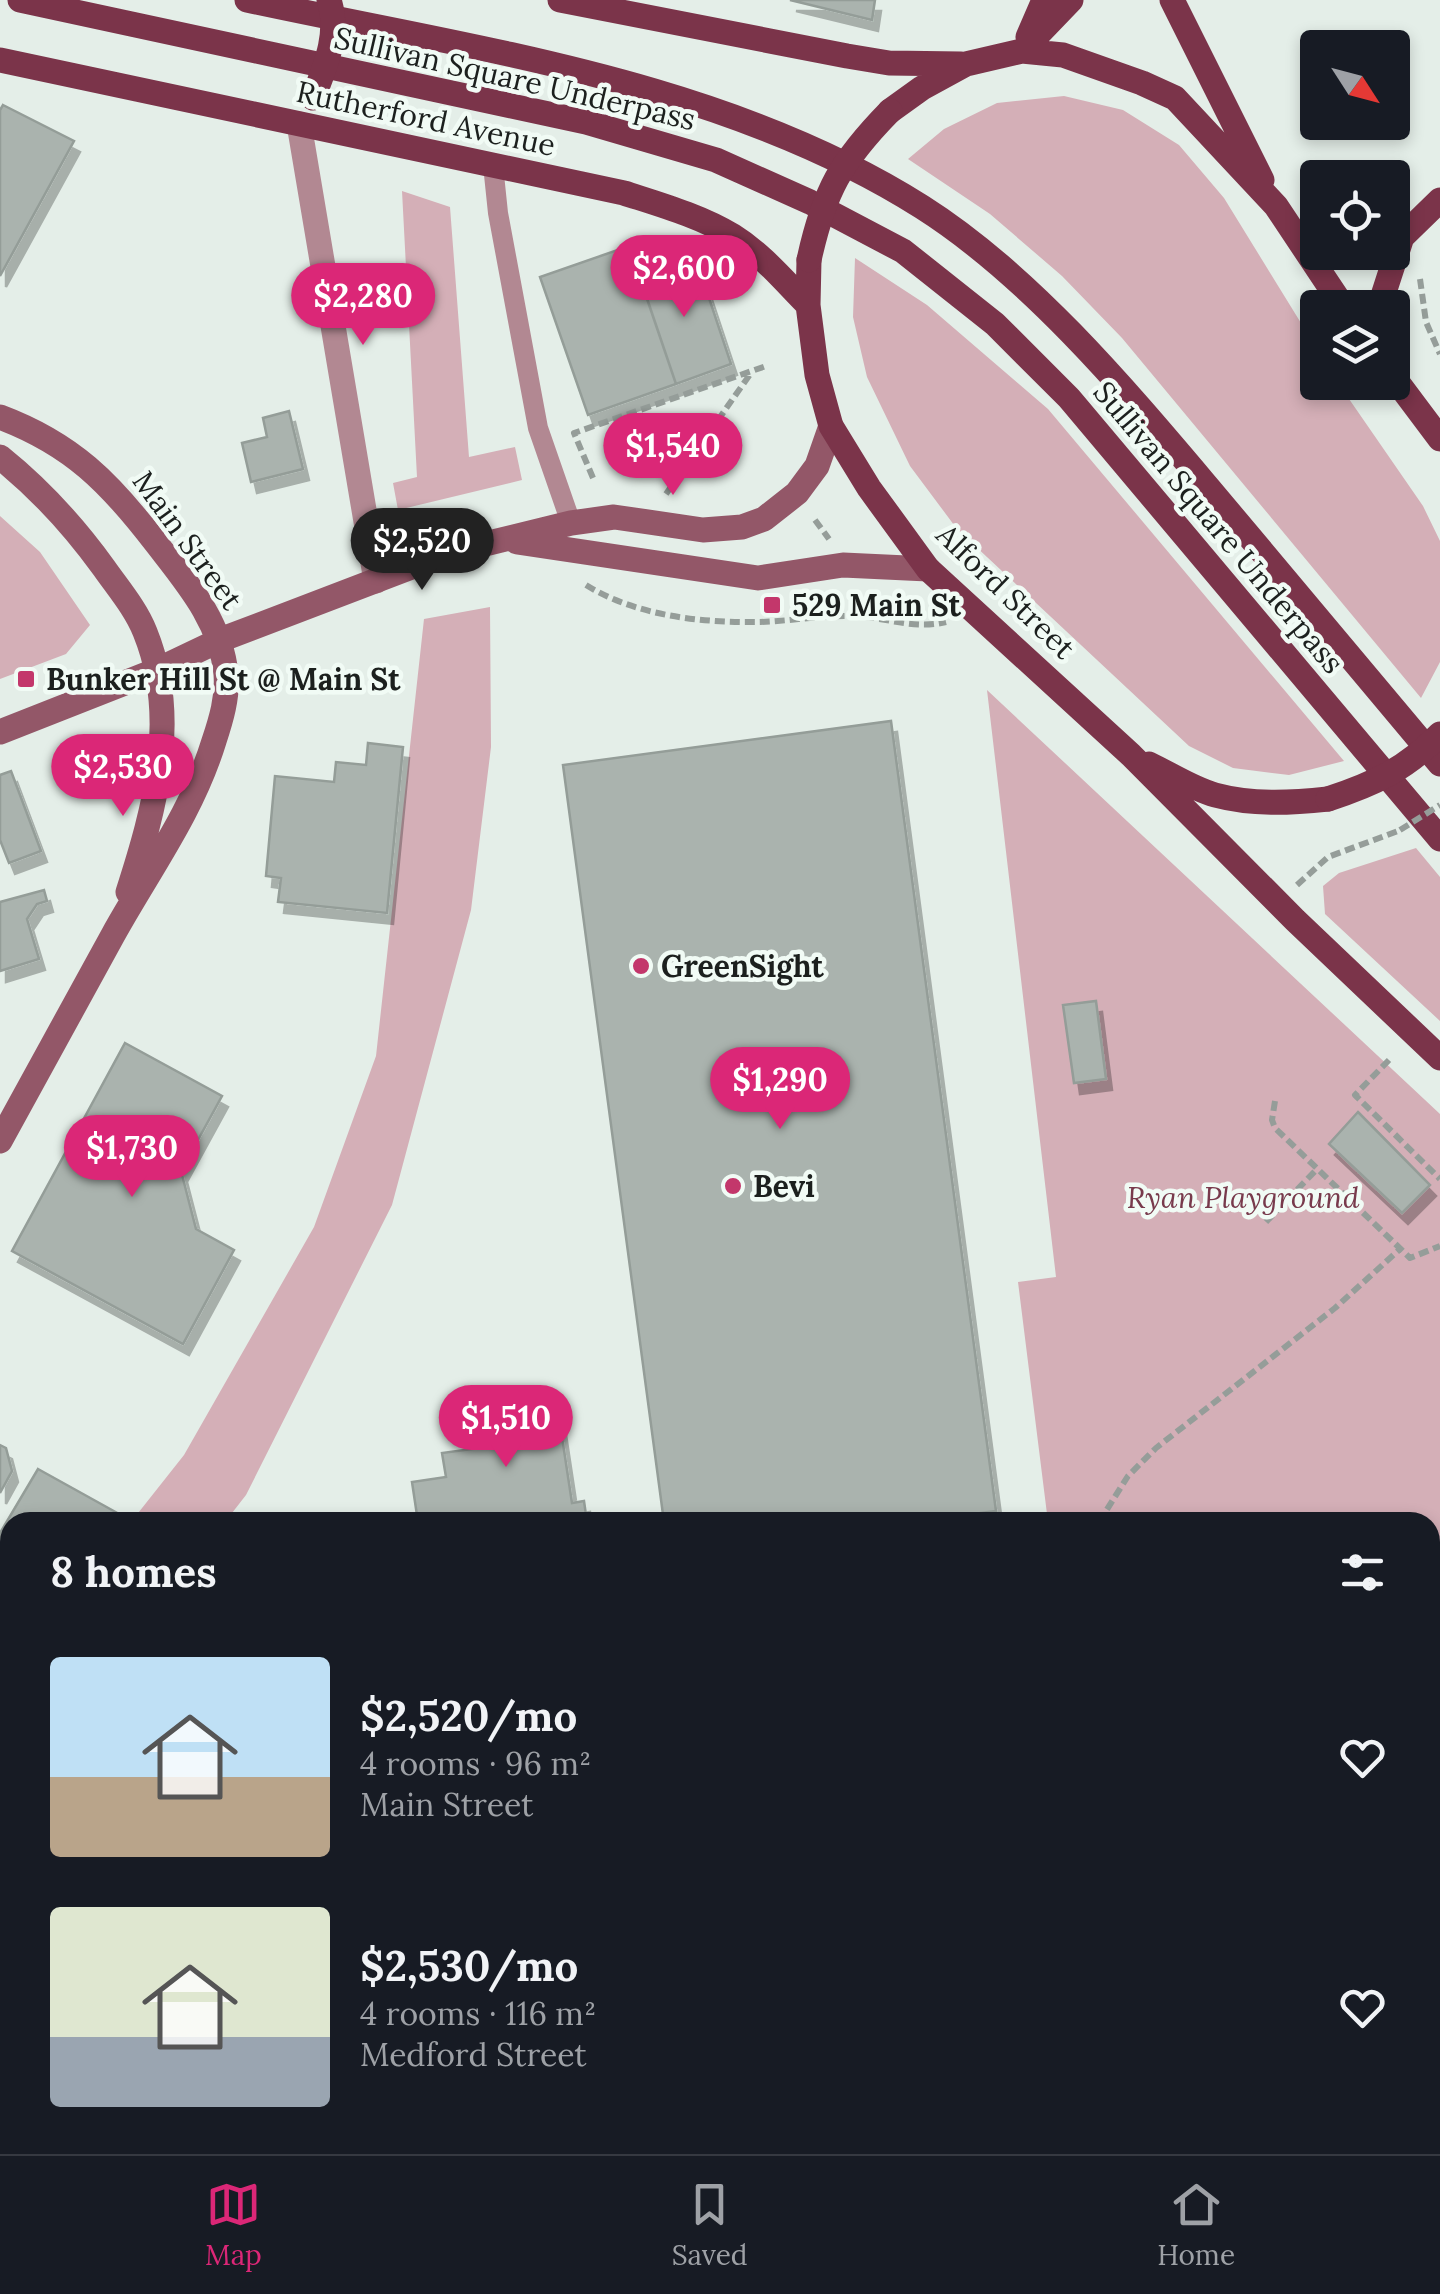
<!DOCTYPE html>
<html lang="en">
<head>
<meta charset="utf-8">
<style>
  body { margin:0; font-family:Lora,serif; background:#242831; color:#f1f3f6; height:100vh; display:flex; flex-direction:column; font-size:38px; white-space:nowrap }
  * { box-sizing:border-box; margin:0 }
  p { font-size:32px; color:#9ea1a6 }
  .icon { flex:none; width:55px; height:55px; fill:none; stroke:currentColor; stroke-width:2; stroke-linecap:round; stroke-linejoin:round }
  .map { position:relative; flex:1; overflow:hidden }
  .panel { position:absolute; left:0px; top:1512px; width:1440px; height:642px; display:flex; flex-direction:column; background:#171b24; border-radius:30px 30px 0 0; box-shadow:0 5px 15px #0003 }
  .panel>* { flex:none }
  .needle { width:65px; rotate:126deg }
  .controls { position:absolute; left:1300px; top:30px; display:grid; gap:20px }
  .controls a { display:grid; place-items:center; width:110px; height:110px; border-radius:10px; background:#171b24; box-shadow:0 5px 15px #0003; font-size:50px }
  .price { position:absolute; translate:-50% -85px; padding:0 22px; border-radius:35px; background:#db2777; color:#fff; font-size:32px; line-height:65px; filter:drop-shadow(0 2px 5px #0008) }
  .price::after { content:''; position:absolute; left:50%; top:60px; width:30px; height:22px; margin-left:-15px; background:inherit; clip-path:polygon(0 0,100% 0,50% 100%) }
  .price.selected { background:#222; color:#fff }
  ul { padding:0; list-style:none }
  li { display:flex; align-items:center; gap:30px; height:250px; padding:0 50px }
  li span { display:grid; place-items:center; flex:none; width:280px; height:200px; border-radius:10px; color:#555 }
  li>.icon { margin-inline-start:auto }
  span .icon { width:120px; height:120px; fill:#fffc; stroke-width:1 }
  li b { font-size:42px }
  h2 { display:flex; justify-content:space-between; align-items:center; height:120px; padding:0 50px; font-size:42px }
  .dock { display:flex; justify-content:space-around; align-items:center; height:140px; border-top:2px solid #363941; background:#171b24; font-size:28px; color:#9ea1a6 }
  .dock a { display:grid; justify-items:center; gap:5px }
  .dock .selected { color:#db2777 }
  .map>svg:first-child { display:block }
  .green { fill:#d4afb7 }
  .building { fill:#aab3ae; stroke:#949d98; stroke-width:2.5; filter:url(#shadow) }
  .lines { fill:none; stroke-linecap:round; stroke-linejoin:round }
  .path { stroke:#959d99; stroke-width:6; stroke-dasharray:10 5; stroke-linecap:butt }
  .service { stroke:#b28892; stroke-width:20 }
  .minor { stroke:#b28892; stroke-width:25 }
  .secondary { stroke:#935768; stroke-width:25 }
  .primary { stroke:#7b344a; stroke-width:25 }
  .path-bridge { stroke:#959d99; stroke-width:6; stroke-dasharray:10 5; stroke-linecap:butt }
  .primary-bridge { stroke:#7b344a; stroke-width:25 }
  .poi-dot { fill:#c3376b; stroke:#f1fbf5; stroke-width:4 }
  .labels { text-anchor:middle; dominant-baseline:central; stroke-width:9; stroke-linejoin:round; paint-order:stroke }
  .street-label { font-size:30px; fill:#1c201e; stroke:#f1fbf5 }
  .poi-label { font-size:30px; font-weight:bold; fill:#1c201e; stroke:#f1fbf5; text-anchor:start }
  .park-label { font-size:30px; font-style:italic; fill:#783a4c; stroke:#f1fbf5 }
</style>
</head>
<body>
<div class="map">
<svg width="1440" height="2154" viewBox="0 0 1440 2154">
  <defs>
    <filter id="shadow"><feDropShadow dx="6" dy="11" stdDeviation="0" flood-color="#0004"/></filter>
  </defs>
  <rect width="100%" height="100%" fill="#e4eee8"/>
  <path class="green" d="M1064,96L1123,110L1179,145L1224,198L1317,349L1318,382L1338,383L1423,506L1440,541V662L1421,698L1122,338L1062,276L990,214L908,159L944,129L997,103Z
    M402,191L450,207L469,457L515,447L522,480L398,510L393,483L417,477Z
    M855,258L927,305L1048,409L1344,761L1289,775L1233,768L1189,746L957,529L910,466L867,377L853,317Z
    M0,516L40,552L90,625L66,654L0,679Z
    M490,607L491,747L471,910L392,1205L246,1495L225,1522H131L184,1455L314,1227L376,1056L424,619Z
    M987,690L1440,1114V2154H627L640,2145H1430V1522H1048L1018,1282L1056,1277Z
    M1416,848L1440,877V1021L1325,914L1323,886L1339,873Z
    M10,1674V1776L0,1785V1683Z"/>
  <path class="building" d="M790,0H875L872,20Z
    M3,105L74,141L0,276V110Z
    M629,246L676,384L588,415L540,277Z
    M661,257L663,262L671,261L695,278L702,277L731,364L676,384L636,266Z
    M289,411L303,469L251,482L242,443L267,437L263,418Z
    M891,721L996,1511L913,1522H664L563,765Z
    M368,743L403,747L387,913L278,902L281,878L266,876L275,776L334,782L336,762L366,765Z
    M11,771L41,851L9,863L0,840V775Z
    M44,890L47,901L37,904L27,919L39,959L0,971V902Z
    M1096,1001L1106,1079L1074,1083L1063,1005Z
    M125,1043L222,1096L181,1171L196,1229L234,1250L183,1344L12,1251Z
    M1358,1112L1430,1185L1402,1213L1329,1144Z
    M555,1391L572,1503L584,1501L587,1522H418L412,1482L446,1477L442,1453L487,1447L481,1402Z
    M0,1445L6,1448L12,1471L0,1493Z
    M38,1469L130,1520L127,1522H10V1623L0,1617V1533Z
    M0,1617L10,1623V1662L0,1672Z"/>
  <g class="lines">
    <path class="path" d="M1420,279L1426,322L1440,354
      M593,478L574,433L766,366
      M666,494L751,373
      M815,520L829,539
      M586,585C636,616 702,623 760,622C791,621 822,615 853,616C885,617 914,630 946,622
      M855,612V592
      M1297,885L1328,857L1398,831
      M1389,1060L1355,1095L1440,1179
      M1275,1101L1272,1120L1275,1128L1410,1258L1440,1246
      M1266,1222L1317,1169
      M925,1520L926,1522
      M655,1522L663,1521
      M1099,1522L1128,1476L1156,1448L1335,1308L1400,1249
      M772,2145L773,2154
      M1118,2145L1119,2154
      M1187,2145L1192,2154
      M669,2154L681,2145"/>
    <path class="service" d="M493,165L498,213L538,428L571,523"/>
    <path class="minor" d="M299,124L376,581"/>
    <path class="secondary" d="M0,417C72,444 110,483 156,543C187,583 221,622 226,674C228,697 221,720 214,741C192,813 149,870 113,935C75,1004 38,1072 0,1141
      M0,457C41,490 73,525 104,568C118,588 136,609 145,632C180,718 155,808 128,892
      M517,542L758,578L843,565L928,569
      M0,732L155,671L220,640L448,553L571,523L614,517L703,530L742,527L764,519L797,493L817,466L831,426"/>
    <path class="primary" d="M20,0L586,122L716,160L810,202L903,251L995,324L1069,398L1440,839
      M247,0C473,49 723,81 922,207C1031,276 1129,394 1212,492C1288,583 1364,673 1440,764
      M560,0L847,56L889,63L961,64
      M1172,0L1262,180
      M1028,37L1044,0
      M1022,51L1071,0
      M0,60L624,193C661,205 700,216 733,236C762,254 785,282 808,305
      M890,111L922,88L966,64L1022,51L1063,55L1142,83L1175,98L1276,206L1344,308
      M809,260L808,305L817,375L831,426L869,488L928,569L1131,755L1295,920L1440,1058
      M1379,308L1402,237L1440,200
      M1392,375L1440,439
      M1149,764C1170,774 1193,789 1215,795C1252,805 1290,803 1328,799"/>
    <path class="path-bridge" d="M1400,830L1440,805"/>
    <path class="primary-bridge" d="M313,98C325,67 340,34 329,0
      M809,260C824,191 841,161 890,111
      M1328,799C1374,784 1406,769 1440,734"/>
  </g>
  <g class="poi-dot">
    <rect x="762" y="595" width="20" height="20" rx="5"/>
    <rect x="16" y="669" width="20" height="20" rx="5"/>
    <circle cx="641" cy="966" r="10"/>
    <circle cx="733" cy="1186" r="10"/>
  </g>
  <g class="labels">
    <g class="street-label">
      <text transform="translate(515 78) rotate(13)">Sullivan Square Underpass</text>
      <text transform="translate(426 118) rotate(12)">Rutherford Avenue</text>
      <text transform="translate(1219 527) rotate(50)">Sullivan Square Underpass</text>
      <text transform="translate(188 540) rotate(54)">Main Street</text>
      <text transform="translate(1006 591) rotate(44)">Alford Street</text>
    </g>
    <g class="poi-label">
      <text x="792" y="605">529 Main St</text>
      <text x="46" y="679">Bunker Hill St @ Main St</text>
      <text x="661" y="966">GreenSight</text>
      <text x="753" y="1186">Bevi</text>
    </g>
    <g class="park-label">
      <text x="1243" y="1197">Ryan Playground</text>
    </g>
  </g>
</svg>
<div class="controls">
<a><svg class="needle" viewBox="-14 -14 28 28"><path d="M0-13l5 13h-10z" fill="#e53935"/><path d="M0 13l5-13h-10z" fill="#9ea1a6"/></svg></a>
<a><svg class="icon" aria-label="locate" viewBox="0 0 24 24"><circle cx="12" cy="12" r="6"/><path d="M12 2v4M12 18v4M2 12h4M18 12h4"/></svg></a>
<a><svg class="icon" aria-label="layers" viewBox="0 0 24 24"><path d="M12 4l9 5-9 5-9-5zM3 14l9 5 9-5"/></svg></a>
</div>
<b class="price" style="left:684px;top:320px">$2,600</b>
<b class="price" style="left:363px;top:348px">$2,280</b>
<b class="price" style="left:673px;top:498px">$1,540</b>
<b class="price selected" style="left:422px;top:593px">$2,520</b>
<b class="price" style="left:123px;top:819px">$2,530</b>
<b class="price" style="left:780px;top:1132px">$1,290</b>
<b class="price" style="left:132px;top:1200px">$1,730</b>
<b class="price" style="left:506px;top:1470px">$1,510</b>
<section class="panel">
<h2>8 homes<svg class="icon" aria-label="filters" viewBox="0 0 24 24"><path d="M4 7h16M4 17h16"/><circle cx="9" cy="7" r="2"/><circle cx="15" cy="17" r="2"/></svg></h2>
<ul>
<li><span style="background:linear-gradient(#bfe0f5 60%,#b9a48a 0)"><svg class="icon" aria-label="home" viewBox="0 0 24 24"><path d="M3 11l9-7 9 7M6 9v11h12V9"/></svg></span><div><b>$2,520/mo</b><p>4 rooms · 96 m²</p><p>Main Street</p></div><svg class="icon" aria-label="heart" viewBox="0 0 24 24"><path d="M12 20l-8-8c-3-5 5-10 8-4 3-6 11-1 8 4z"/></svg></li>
<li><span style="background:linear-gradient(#dfe7d0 65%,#9aa5b1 0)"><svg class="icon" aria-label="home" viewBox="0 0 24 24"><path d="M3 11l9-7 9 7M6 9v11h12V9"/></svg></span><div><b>$2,530/mo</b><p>4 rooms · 116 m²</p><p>Medford Street</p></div><svg class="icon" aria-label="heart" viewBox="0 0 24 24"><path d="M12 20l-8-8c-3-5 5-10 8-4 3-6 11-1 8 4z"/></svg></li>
</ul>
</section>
</div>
<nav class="dock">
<a class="selected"><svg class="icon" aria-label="map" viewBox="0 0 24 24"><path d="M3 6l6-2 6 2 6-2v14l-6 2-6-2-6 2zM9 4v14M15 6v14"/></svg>Map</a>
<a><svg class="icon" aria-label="saved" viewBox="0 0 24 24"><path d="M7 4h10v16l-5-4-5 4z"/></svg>Saved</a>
<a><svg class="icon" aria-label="home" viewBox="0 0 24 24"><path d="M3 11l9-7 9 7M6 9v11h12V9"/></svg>Home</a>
</nav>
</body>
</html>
